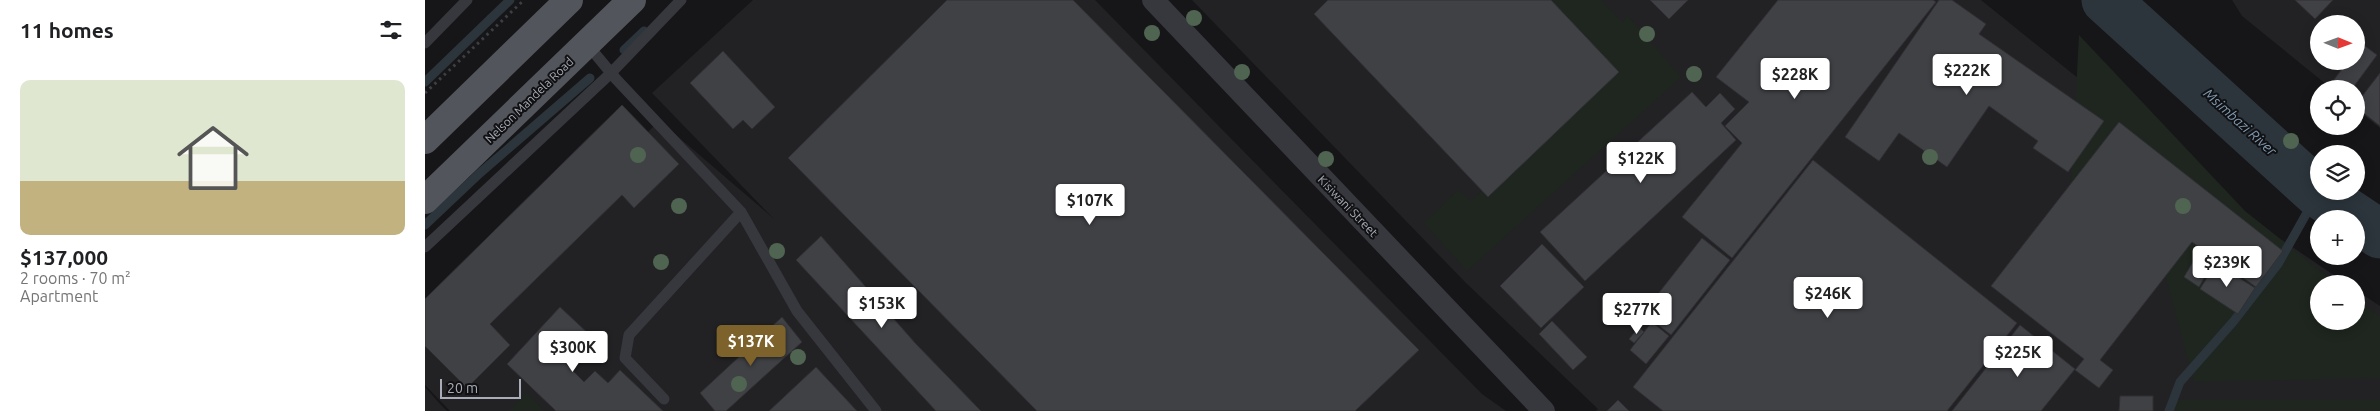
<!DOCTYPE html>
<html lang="en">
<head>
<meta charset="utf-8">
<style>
  body { margin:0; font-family:Ubuntu,sans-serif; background:#f6f6f6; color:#202124; height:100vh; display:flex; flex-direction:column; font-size:19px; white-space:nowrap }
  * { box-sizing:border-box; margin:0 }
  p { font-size:16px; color:#757577 }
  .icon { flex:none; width:28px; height:28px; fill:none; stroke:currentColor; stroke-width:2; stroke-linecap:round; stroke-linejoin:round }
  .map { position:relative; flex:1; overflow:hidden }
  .drawer { display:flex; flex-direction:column; background:#fff; width:425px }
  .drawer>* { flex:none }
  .needle { width:32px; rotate:91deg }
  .buttons { position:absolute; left:1885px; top:15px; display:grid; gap:10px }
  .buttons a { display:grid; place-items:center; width:55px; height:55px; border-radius:50%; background:#fff; box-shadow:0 2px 12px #0003; font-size:25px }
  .scale { position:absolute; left:15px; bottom:12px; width:81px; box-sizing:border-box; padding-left:5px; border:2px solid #a8adb8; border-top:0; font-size:14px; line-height:18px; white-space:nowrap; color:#a8adb8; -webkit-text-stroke:4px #111113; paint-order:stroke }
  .price { position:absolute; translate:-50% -42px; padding:0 11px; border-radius:5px; background:#fff; color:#222; font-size:16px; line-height:32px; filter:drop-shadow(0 1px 2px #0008) }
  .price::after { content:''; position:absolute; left:50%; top:30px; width:15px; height:11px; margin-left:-8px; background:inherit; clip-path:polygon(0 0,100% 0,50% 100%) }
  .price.selected { background:#7e622b; color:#fff }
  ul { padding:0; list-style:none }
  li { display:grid; align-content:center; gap:10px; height:265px; padding:0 20px }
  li+li { border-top:1px solid #e0e0e0 }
  li span { display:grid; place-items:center; height:155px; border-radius:10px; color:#555 }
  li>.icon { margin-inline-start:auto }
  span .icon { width:90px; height:90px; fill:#fffc; stroke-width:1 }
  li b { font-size:21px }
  h2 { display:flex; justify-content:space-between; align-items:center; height:60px; padding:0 20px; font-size:21px }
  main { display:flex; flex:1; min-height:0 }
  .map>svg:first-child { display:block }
  .built { fill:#222225; fill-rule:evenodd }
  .green { fill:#1e261f }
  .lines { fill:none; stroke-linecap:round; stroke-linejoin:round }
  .stream { stroke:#2c353c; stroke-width:9 }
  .river { stroke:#2c353c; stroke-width:49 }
  .building { fill:#404145; stroke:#303034 }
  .path { stroke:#3d3f44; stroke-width:3; stroke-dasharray:2.5 4; stroke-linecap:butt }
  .service { stroke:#37383d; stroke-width:11 }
  .minor { stroke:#37383d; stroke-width:22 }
  .primary { stroke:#53555c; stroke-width:28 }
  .tree { fill:#506452 }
  .labels { text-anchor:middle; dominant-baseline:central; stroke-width:4; stroke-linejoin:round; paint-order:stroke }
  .street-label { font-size:12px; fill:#a8adb8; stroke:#111113 }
  .water-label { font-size:14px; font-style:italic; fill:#7f9bb3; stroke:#111113 }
</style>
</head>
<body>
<main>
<section class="drawer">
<h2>11 homes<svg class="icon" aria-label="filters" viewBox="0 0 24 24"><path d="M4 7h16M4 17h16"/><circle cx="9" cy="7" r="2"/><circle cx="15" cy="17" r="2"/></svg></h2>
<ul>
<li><span style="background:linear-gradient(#dfe7d0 65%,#c2b280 0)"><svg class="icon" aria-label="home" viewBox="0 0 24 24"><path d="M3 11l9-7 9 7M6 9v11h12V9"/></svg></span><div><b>$137,000</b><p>2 rooms · 70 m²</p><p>Apartment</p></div></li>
</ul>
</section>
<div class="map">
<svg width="1955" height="411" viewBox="0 0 1955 411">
  <rect width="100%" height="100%" fill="#161618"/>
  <path class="built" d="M328,0H670L1057,394L1081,411H25L0,385V319L214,141L233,122L229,116L348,218L227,93Z
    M767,0H1556L1700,116L1840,257L1857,240L1922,284H1894V321H1931V290L1955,306V411H1171L1173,409L1040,282Z
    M1807,0H1955V128L1931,109V89H1907L1817,16ZM1894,24H1931V61H1894Z
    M0,387L15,404L22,411H0Z"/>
  <path class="green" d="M1105,0H1176L1198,23L1202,15L1256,77L1042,271L999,223L1033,190L1046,201L1176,80Z
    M1654,35L1820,211L1912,284H1894V321H1931V299L1955,317V378L1769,382L1738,267L1644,225Z
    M102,393L119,411H84Z
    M1748,400H1955V411H1739Z"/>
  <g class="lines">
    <path class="stream" d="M199,50L219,31
      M0,82L85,0
      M0,225L55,173L165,78
      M1744,411L1755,382L1808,322L1853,264L1893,193"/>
    <path class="river" d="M1681,0L1893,193L1955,234"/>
  </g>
  <path class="building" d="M522,0H648L994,350L930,411H612L363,158Z
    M903,0H1126L1194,72L1063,197L889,14Z
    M1225,0H1263L1244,19Z
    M1353,0H1508L1511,2L1307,258L1257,217L1317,143L1300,126L1324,102L1291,77Z
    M1514,0H1527L1561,24L1554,34L1679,121L1643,172L1608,148L1613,141L1564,106L1522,167L1474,133L1454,161L1420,137Z
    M1870,0H1908L1890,19Z
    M1936,43L1952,55L1927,89H1919L1908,81L1923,61H1931V49Z
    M298,51L350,107L327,129L318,120L308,129L265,83Z
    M1955,73V126L1931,107V104Z
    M1267,92L1281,107L1295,93L1310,109L1296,123L1311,140L1160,281L1115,232Z
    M197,105L254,164L209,208L197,195L65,324L85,345L42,388L0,346V299Z
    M1694,122L1858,251L1831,287L1767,242L1675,360L1688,370L1674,388L1650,370L1659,359L1566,286Z
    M1388,160L1592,323L1522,411H1238L1208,387Z
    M396,236L491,344L556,411H511L371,260Z
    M1277,238L1305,260L1246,335L1218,313Z
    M1117,244L1159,287L1116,328L1075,286Z
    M1775,250L1790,259L1774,287L1759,277Z
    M1791,263L1830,288L1813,314L1775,289Z
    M135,307L167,337L141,364L159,382L170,371L183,383L195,370L238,411H131L82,364Z
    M357,317L377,342L301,411H290L275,393Z
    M1127,321L1162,357L1148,370L1114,334Z
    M1227,322L1244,336L1221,364L1205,350Z
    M1595,325L1650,369L1616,411H1527Z
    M1214,327L1219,332L1209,343L1204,339Z
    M391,367L432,411H344Z
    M1695,396H1728V411H1694Z
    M1193,400L1204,411H1182Z"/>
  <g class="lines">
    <path class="path" d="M0,93L99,0"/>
    <path class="service" d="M0,43L42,0
      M162,44L191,79L316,212L372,311L451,411
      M0,247L186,73L256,0
      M239,399L200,358L204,335L316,212"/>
    <path class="minor" d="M728,0L1119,411"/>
    <path class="primary" d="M0,140L144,0
      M0,200L207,0"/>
  </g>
  <g class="tree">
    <circle cx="769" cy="18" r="8"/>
    <circle cx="727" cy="33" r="8"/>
    <circle cx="1222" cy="34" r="8"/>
    <circle cx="817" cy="72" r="8"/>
    <circle cx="1269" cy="74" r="8"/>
    <circle cx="1866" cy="141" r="8"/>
    <circle cx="213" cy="155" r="8"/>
    <circle cx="1505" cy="157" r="8"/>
    <circle cx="901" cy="159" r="8"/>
    <circle cx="254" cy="206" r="8"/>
    <circle cx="1758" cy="206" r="8"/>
    <circle cx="352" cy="251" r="8"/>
    <circle cx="236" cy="262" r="8"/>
    <circle cx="373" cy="357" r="8"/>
    <circle cx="314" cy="384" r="8"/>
  </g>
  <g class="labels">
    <g class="street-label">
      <text transform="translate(104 100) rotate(-44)">Nelson Mandela Road</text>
      <text transform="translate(923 206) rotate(46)">Kisiwani Street</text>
    </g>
    <g class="water-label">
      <text transform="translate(1815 122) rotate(42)">Msimbazi River</text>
    </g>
  </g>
</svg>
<div class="buttons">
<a><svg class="needle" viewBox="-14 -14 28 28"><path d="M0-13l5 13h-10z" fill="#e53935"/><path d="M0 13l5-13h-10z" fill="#757577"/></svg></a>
<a><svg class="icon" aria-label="locate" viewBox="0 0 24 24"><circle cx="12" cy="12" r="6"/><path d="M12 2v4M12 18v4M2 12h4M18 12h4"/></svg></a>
<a><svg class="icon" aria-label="layers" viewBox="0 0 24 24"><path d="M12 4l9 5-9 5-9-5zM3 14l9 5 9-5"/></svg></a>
<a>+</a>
<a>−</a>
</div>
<div class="scale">20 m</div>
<b class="price" style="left:1542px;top:96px">$222K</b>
<b class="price" style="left:1370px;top:100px">$228K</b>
<b class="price" style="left:1216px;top:184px">$122K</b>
<b class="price" style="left:665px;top:226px">$107K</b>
<b class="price" style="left:1802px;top:288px">$239K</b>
<b class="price" style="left:1403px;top:319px">$246K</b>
<b class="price" style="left:457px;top:329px">$153K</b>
<b class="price" style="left:1212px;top:335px">$277K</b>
<b class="price selected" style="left:326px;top:367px">$137K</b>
<b class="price" style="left:148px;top:373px">$300K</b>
<b class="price" style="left:1593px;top:378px">$225K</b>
</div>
</main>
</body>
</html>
